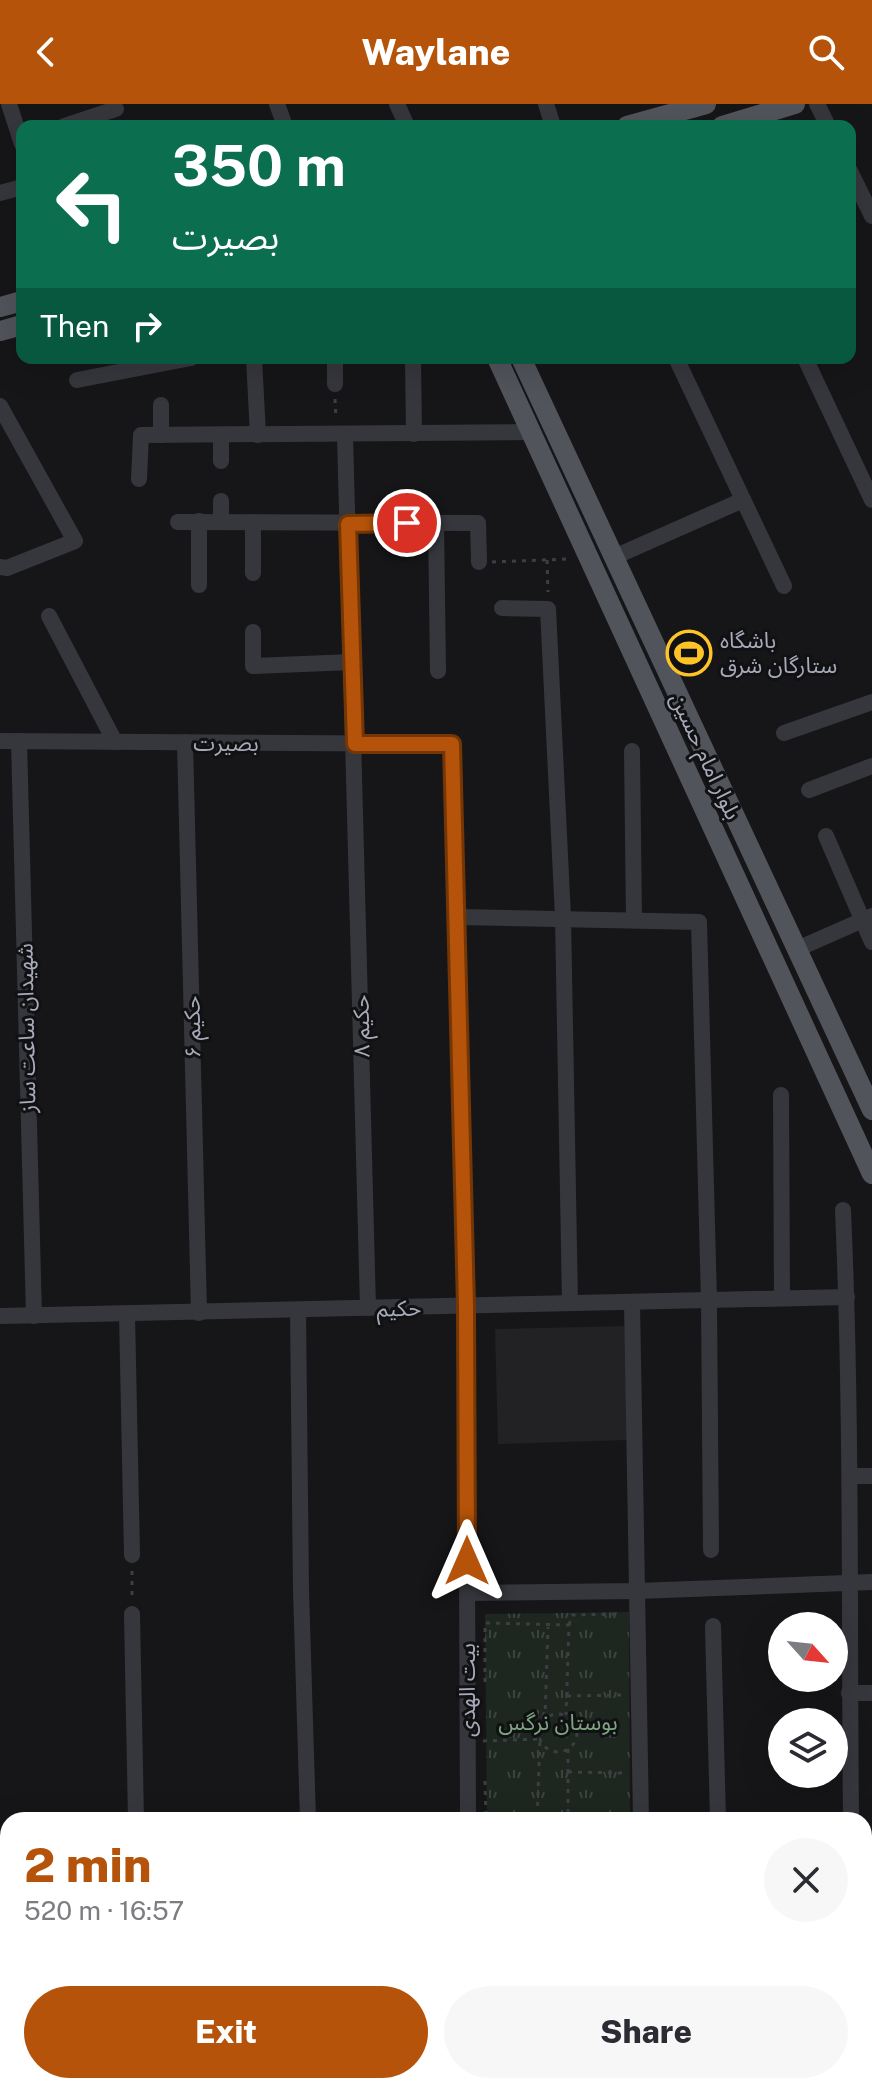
<!DOCTYPE html>
<meta charset="utf-8">
<style>
:root{--surface:#fff;--page:#f7f7f7;--text:#2b2b33;--muted:#7c7c81;--accent:#b45309}
body{margin:0;font-family:"Public Sans","Noto Sans Arabic",sans-serif;background:var(--page);color:var(--text);height:100vh;display:flex;flex-direction:column;font-size:30px;white-space:nowrap}
*{box-sizing:border-box;margin:0}
p{font-size:26px;color:var(--muted)}
.icon{flex:none;width:44px;height:44px;fill:none;stroke:currentColor;stroke-width:2;stroke-linecap:round;stroke-linejoin:round}
.map{position:relative;flex:1;overflow:hidden}
.side{position:absolute;left:0px;top:1708px;width:872px;height:282px;display:flex;flex-direction:column;background:var(--surface);border-radius:24px 24px 0 0;box-shadow:0 8px 32px #0002}
.side>*{flex:none}
.hud{position:absolute;left:16px;top:16px;width:840px;height:244px;border-radius:16px;box-shadow:0 8px 32px #0002;background:#0b6e4f;color:#fff;overflow:hidden}
.needle{width:52px;rotate:117deg}
.tools{position:absolute;left:768px;top:1508px;display:grid;gap:16px}
.tools a{display:grid;place-items:center;width:80px;height:80px;border-radius:50%;background:var(--surface);box-shadow:0 8px 32px #0002;font-size:40px}
.pin{position:absolute;display:grid;place-items:center;width:68px;height:68px;color:#fff;margin:-34px;border:4px solid #fff;border-radius:50%;box-shadow:0 2px 8px #0007}
.me{position:absolute;width:88px;margin:-44px;rotate:0deg;stroke-linejoin:round;filter:drop-shadow(0 0 6px #0008)}
.turn{display:flex;align-items:center;gap:28px;height:168px;padding:0 24px;font-size:36px}
.turn .icon{width:104px;height:104px;stroke-width:2.5}
.turn b{display:block;font-size:56px;line-height:68px}
.then{display:flex;align-items:center;height:76px;padding:0 24px;background:#0003;gap:16px;font-size:30px}
.round{display:grid;place-items:center;flex:none;width:84px;height:84px;border-radius:42px;background:var(--page)}
.summary{display:flex;align-items:center;justify-content:space-between;height:136px;padding:0 24px}
h1{font-size:48px;font-weight:800;line-height:60px;color:var(--accent)}
.button{display:flex;gap:16px;margin-top:auto;padding:16px 24px}
.button a{flex:1;height:92px;border-radius:48px;background:var(--accent);color:#fff;font-size:32px;font-weight:800;line-height:92px;text-align:center}
.button a+a{background:var(--page);color:var(--text)}
header{display:flex;justify-content:space-between;align-items:center;height:104px;padding:0 24px;background:var(--accent);color:#fff;font-size:36px;font-weight:800}
.map>svg:first-child{display:block}
.built{fill:#222225}
.grass{fill:url(#grass-tufts)}
.lines{fill:none;stroke-linecap:round;stroke-linejoin:round}
.path{stroke:#3c3e44;stroke-width:3;stroke-dasharray:4 6;stroke-linecap:butt}
.minor{stroke:#36373d;stroke-width:16}
.major{stroke:#52545c;stroke-width:20}
.route-casing{stroke:#753606;stroke-width:20}
.route{stroke:#b45309;stroke-width:14}
.labels{text-anchor:middle;stroke-width:6;stroke-linejoin:round;paint-order:stroke}
.poi-label{font-size:22px;fill:#a7abb9;stroke:#111113;text-anchor:start}
.street-label{font-size:22px;fill:#a7abb9;stroke:#111113}
.park-label{font-size:22px;fill:#7da582;stroke:#111113}
</style>
<header><svg class="icon" aria-label="back" viewBox="0 0 24 24"><path d="M15 5l-7 7 7 7"/></svg>Waylane<svg class="icon" aria-label="search" viewBox="0 0 24 24"><circle cx="10" cy="10" r="6"/><path d="M15 15l6 6"/></svg></header>
<div class="map">
<svg width="872" height="1989" viewBox="0 0 872 1989">
<defs>
<pattern id="grass-tufts" width="24" height="20" patternUnits="userSpaceOnUse" patternTransform="scale(2)"><rect width="24" height="20" fill="#1d261f"/><path d="M3 7l-1-3M5 7V3M7 7l1-3M15 17l-1-3M17 17v-4M19 17l1-3" fill="none" stroke="#3b433d"/></pattern>
</defs>
<rect width="100%" height="100%" fill="#161618"/>
<polygon class="built" points="626,1222 628,1336 498,1340 495,1225"/>
<polygon class="grass" points="629,1508 630,1716 487,1716 485,1510"/>
<g class="lines">
<g class="path">
<polyline points="335,295 336,315"/>
<polyline points="547,456 548,488"/>
<polyline points="492,458 568,455"/>
<polyline points="132,1467 132,1495"/>
<polyline points="569,1521 572,1511 621,1510"/>
<polyline points="485,1578 485,1519 569,1521 566,1611"/>
<polyline points="567,1592 623,1591"/>
<circle cx="558" cy="1629" r="19"/>
<polyline points="545,1615 548,1523"/>
<polyline points="483,1637 540,1635 537,1716"/>
<polyline points="568,1645 568,1716"/>
<polyline points="568,1668 624,1669"/>
<polyline points="485,1677 486,1716"/>
</g>
<g class="minor">
<polyline points="9,0 22,40"/>
<polyline points="277,0 285,22"/>
<polyline points="397,0 407,22"/>
<polyline points="546,0 553,22"/>
<polyline points="817,0 828,22"/>
<polyline points="64,22 116,5"/>
<polyline points="850,67 872,112"/>
<polyline points="0,89 22,83"/>
<polyline points="254,254 258,331"/>
<polyline points="413,254 414,330"/>
<polyline points="676,254 784,482"/>
<polyline points="805,254 872,396"/>
<polyline points="77,276 191,254"/>
<polyline points="335,280 335,254"/>
<polyline points="0,302 75,437 7,464 0,463"/>
<polyline points="161,331 161,301"/>
<polyline points="345,331 368,1204"/>
<polyline points="221,357 221,331"/>
<polyline points="139,375 141,331 531,328"/>
<polyline points="221,397 221,417"/>
<polyline points="199,417 199,481"/>
<polyline points="178,418 478,419 479,458"/>
<polyline points="253,418 253,469"/>
<polyline points="436,418 438,567"/>
<polyline points="614,453 743,396"/>
<polyline points="502,504 548,505 563,813 570,1199"/>
<polyline points="49,512 115,638"/>
<polyline points="253,528 253,562 352,558"/>
<polyline points="784,629 872,598"/>
<polyline points="0,637 452,640 466,1202 468,1716"/>
<polyline points="19,637 34,1212"/>
<polyline points="185,638 199,1209"/>
<polyline points="632,647 634,816"/>
<polyline points="809,686 872,662"/>
<polyline points="826,732 872,838"/>
<polyline points="457,813 699,818 709,1196 711,1446"/>
<polyline points="797,845 872,812"/>
<polyline points="781,991 782,1194"/>
<path d="M 843,1106 C 852,1310 849,1513 851,1716"/>
<polyline points="632,1198 641,1716"/>
<polyline points="298,1207 301,1486 308,1716"/>
<polyline points="127,1210 132,1451"/>
<polyline points="0,1212 847,1193"/>
<polyline points="850,1372 872,1372"/>
<polyline points="467,1489 637,1487 872,1478"/>
<polyline points="132,1510 136,1716"/>
<polyline points="713,1522 718,1716"/>
<polyline points="849,1589 872,1589"/>
<polyline points="864,1763 872,1763"/>
<polyline points="0,1783 8,1782"/>
<polyline points="43,1982 43,1989"/>
<polyline points="217,1982 217,1989"/>
<polyline points="377,1982 377,1989"/>
<polyline points="477,1982 477,1989"/>
<polyline points="557,1982 558,1989"/>
<polyline points="688,1982 689,1989"/>
<polyline points="825,1982 825,1989"/>
</g>
<g class="major">
<polyline points="627,22 706,0"/>
<polyline points="722,22 795,0"/>
<polyline points="0,203 22,197"/>
<polyline points="0,227 22,221"/>
<polyline points="497,254 872,1070"/>
<polyline points="521,254 872,1006"/>
</g>
</g>
<g class="lines">
<g class="route-casing">
<polyline id="route" points="407,419 348,420 355,640 452,640 466,1202 467,1457"/>
</g>
<use href="#route" class="route"/>
</g>
<defs>
<g id="stadium-ring" transform="scale(2.3)"><circle r="9.5" fill="#111113" stroke="#fec427" stroke-width="1.5"/><path d="M0-5a6.5 5 0 1 0 0 10a6.5 5 0 1 0 0-10ZM-3.5-1.8h7v3.6h-7Z" fill="#fec427"/></g>
</defs>
<g fill-rule="evenodd">
<use href="#stadium-ring" x="689" y="549"/>
</g>
<g class="labels">
<g class="poi-label">
<text x="720" y="544">باشگاه<tspan x="720" dy="25">ستارگان شرق</tspan></text>
</g>
<g class="street-label">
<text x="226" y="647">بصیرت</text>
<text transform="translate(706 652) rotate(65)" y="8">بلوار امام حسین</text>
<text transform="translate(361 922) rotate(-91)" y="8">حکیم ۸</text>
<text transform="translate(192 923) rotate(-91)" y="8">حکیم ۶</text>
<text transform="translate(26 924) rotate(-91)" y="8">شهیدان ساعت ساز</text>
<text transform="translate(399 1204) rotate(-1)" y="8">حکیم</text>
<text transform="translate(467 1586) rotate(-90)" y="8">بیت الهدی</text>
</g>
<g class="park-label">
<text x="558" y="1626">بوستان نرگس</text>
</g>
</g>
</svg>
<div class="tools">
<a><svg class="needle" viewBox="-14 -14 28 28"><path d="M0-13l5 13h-10z" fill="#e53935"/><path d="M0 13l5-13h-10z" fill="#7c7c81"/></svg></a>
<a><svg class="icon" aria-label="layers" viewBox="0 0 24 24"><path d="M12 4l9 5-9 5-9-5zM3 14l9 5 9-5"/></svg></a>
</div>
<div class="pin" style="left:407px;top:419px;background:#d93025"><svg class="icon" aria-label="arrive" viewBox="0 0 24 24"><path d="M6 21V4h12l-3 4 3 4H6"/></svg></div>
<svg class="me" style="left:467px;top:1457px" viewBox="-20 -20 40 40"><path d="M0-17L14 15 0 8-14 15z" fill="#b45309" stroke="#fff" stroke-width="4"/></svg>
<div class="hud">
<div class="turn"><svg class="icon" aria-label="left" viewBox="0 0 24 24"><path d="M17 20v-9H6M10 6l-5 5 5 5"/></svg><div><b>350 m</b>بصیرت</div></div>
<div class="then">Then<svg class="icon" aria-label="right" viewBox="0 0 24 24"><path d="M7 20v-9h11M14 6l5 5-5 5"/></svg></div>
</div>
<section class="side">
<div class="summary"><div><h1>2 min</h1><p>520 m · 16:57</p></div><a class="round"><svg class="icon" aria-label="close" viewBox="0 0 24 24"><path d="M6 6l12 12M18 6L6 18"/></svg></a></div>
<div class="button"><a>Exit</a><a>Share</a></div>
</section>
</div>
